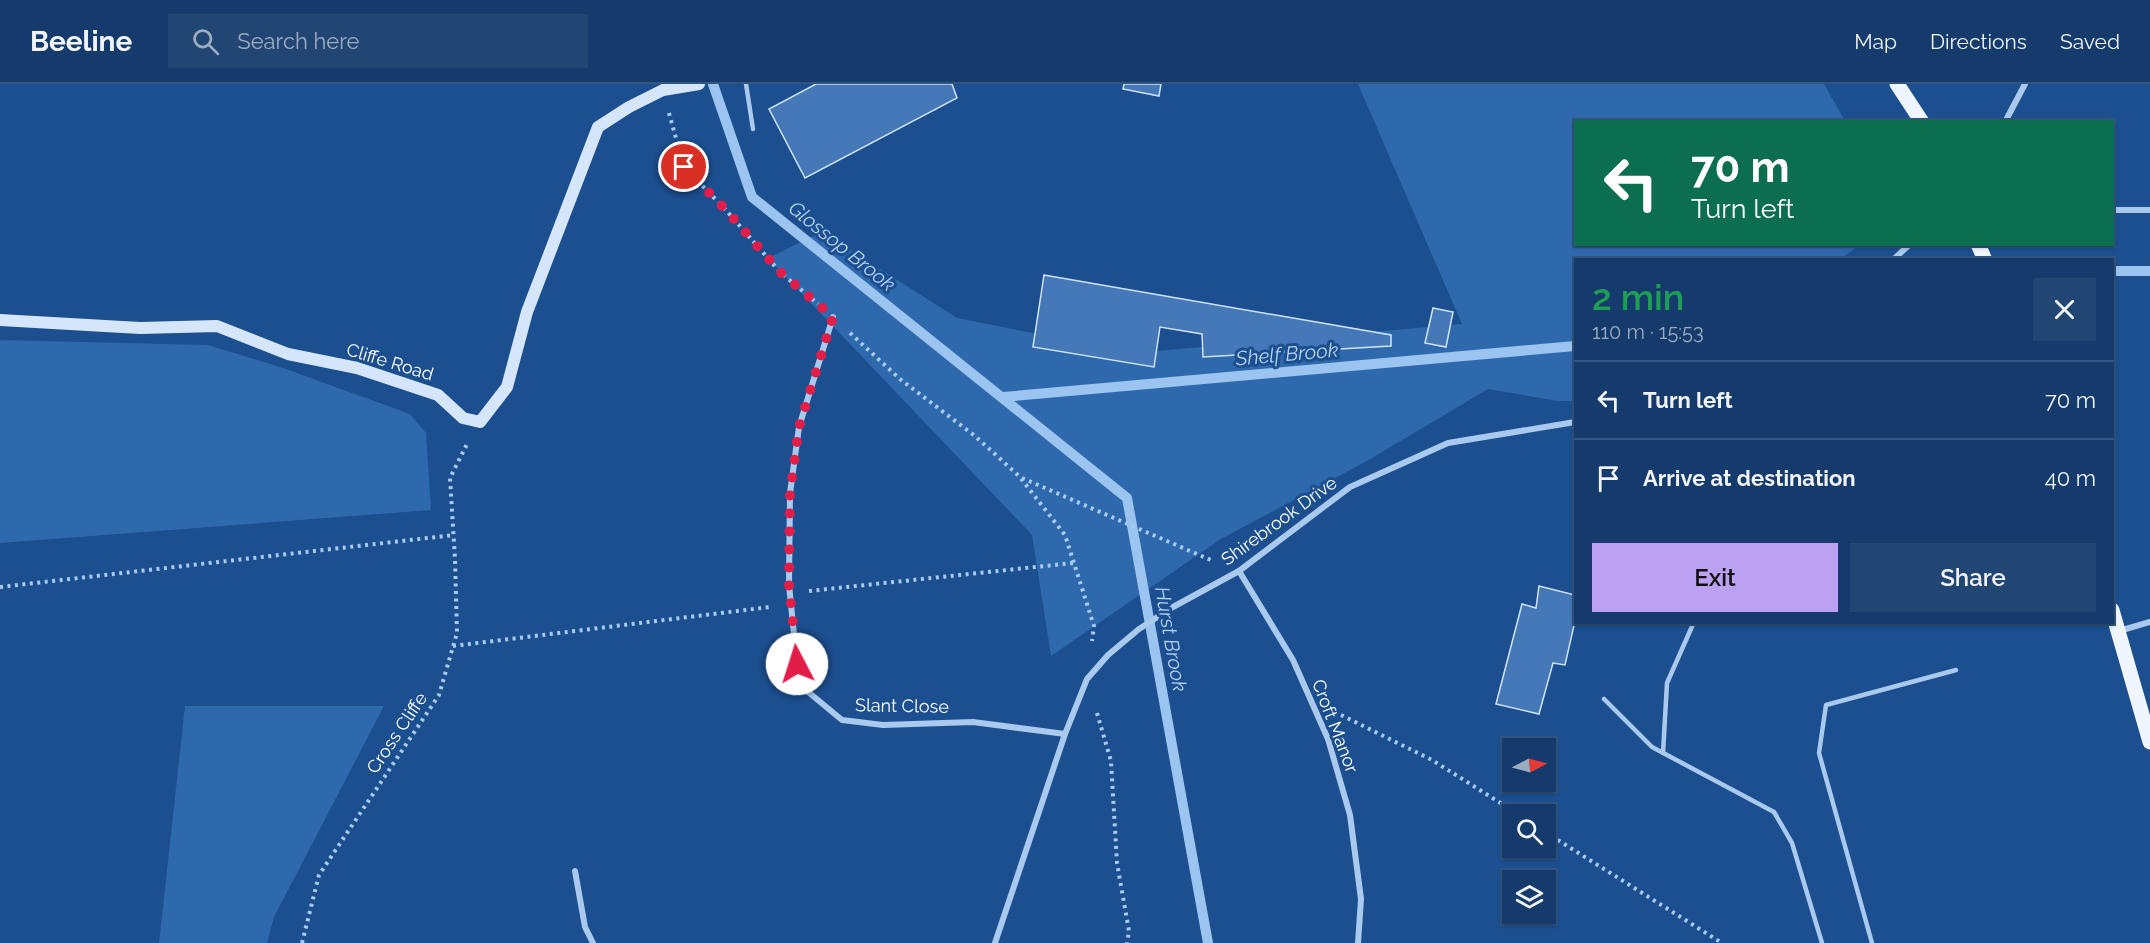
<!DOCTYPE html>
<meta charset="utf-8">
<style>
:root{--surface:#143b6b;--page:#214673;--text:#f1f3f6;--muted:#9dadc1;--line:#33557e;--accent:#bca0f2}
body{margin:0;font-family:Raleway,sans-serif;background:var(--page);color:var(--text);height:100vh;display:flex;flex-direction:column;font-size:22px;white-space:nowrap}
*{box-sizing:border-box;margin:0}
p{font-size:20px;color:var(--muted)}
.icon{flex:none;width:33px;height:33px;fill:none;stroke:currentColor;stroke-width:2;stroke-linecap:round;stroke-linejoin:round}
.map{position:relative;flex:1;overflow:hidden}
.sheet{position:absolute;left:1574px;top:174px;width:540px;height:366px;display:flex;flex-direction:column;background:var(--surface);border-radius:0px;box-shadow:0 2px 4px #0004,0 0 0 2px var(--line)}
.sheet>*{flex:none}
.hud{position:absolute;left:1574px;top:36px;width:540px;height:126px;border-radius:0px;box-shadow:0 2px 4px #0004,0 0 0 2px var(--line);background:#0b6e4f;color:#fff;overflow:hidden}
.needle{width:39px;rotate:84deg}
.controls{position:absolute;left:1502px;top:654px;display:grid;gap:12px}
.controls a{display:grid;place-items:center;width:54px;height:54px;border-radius:0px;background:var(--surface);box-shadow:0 2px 4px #0004,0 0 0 2px var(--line);font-size:30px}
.pin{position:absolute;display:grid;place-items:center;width:51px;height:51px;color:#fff;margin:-26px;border:3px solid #fff;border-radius:50%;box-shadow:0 2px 6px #0007}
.me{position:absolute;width:66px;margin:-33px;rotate:355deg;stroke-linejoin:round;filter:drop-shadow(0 0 4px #0008)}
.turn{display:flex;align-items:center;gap:21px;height:126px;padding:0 18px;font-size:27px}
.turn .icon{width:78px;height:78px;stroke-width:2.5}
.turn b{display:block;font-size:42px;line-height:51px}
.round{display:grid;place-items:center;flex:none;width:63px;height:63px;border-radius:0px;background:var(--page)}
.overview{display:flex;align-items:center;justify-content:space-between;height:102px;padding:0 18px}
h1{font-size:36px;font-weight:600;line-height:45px;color:#1e9e55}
.primary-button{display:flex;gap:12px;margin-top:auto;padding:12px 18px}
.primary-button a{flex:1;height:69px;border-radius:0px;background:var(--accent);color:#111;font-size:24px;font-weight:600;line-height:69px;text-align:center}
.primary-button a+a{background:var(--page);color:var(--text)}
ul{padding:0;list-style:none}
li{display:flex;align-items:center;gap:18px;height:78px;padding:0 18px;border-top:2px solid var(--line)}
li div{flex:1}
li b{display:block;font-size:22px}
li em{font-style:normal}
header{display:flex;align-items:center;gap:36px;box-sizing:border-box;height:84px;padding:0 30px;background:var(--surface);border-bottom:2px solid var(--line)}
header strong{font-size:28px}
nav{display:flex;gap:33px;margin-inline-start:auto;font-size:21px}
.search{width:420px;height:54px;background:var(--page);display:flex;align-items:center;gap:15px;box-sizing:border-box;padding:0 21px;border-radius:0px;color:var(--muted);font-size:22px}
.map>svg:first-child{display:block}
.green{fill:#2e69ad}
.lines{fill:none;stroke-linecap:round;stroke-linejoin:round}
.stream{stroke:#9cc4f0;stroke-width:10}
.building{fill:#4478b7;stroke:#cfe3fa;stroke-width:1.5}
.path{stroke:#a9c9ee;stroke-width:4;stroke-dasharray:3 4.5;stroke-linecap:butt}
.lane{stroke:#a9c9ee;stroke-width:4.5}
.street{stroke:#a9c9ee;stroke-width:6}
.secondary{stroke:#d6e6fa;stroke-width:12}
.primary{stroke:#f0f6ff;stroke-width:15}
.route{stroke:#e11d48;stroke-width:10;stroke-dasharray:0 18}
.labels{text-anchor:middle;stroke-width:6;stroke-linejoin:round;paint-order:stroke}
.street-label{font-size:18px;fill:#fff;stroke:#1b4f8f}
.water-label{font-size:20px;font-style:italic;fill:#b5d3f5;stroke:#1b4f8f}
</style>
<header>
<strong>Beeline</strong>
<div class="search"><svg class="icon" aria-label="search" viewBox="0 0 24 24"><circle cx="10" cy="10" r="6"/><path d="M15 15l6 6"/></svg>Search here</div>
<nav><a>Map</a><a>Directions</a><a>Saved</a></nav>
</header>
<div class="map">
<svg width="2150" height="859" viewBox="0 0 2150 859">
<rect width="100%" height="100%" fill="#1b4f8f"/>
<g class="green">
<polygon points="1358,0 1824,0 1845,37 1575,38 1575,160 1858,162 1839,176 1575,176 1575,317 1558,317 1488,305 1367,377 1221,455 1051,572 1032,451 768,174 822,148 957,234 1134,269 1462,240"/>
<polygon points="0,256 208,261 283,284 410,330 426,349 431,426 0,459"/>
<polygon points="185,622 384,622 274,833 267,859 159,859"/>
</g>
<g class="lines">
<g class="stream">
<polyline points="713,0 752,113 1127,414 1208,859"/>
<polyline points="2112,187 2150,187"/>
<polyline points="1003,313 1575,262"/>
</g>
</g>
<g class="building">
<polygon points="816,0 952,0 957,14 805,94 769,25"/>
<polygon points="1124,0 1161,0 1159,12 1123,5"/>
<polygon points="1044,191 1391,251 1391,262 1203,273 1202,250 1160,243 1154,283 1033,263"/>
<polygon points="1433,224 1453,228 1446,263 1425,259"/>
<polygon points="1539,502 1575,511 1575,537 1565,581 1553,579 1539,630 1496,620 1522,520 1536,524"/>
</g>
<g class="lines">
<g class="path">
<polyline points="669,29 684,83 725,125 780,188 818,220"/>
<polyline points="850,249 900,295 975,352 1019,392 1065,451 1094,542 1092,557"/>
<polyline points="1022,394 1213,477"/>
<polyline points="0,503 454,451"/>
<polyline points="809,507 1073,479"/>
<polyline points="453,562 770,523"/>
<polyline points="1097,629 1111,677 1117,779 1129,847 1127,859"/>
<polyline points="1341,631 1432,676 1518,730"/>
<polyline points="1545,748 1722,859"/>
<polyline points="302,859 319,791 439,611 457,549 455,475 450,394 467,360"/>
</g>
<g class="lane">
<polyline points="746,0 753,45"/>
<polyline points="1740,538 1741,538"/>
<polyline points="1604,615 1652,663 1774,728 1792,759 1822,859"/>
<polyline points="1663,669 1667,599 1694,538"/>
<polyline points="1872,859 1819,669 1826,621 1956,586"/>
</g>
<g class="street">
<polyline points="2005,38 2025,0"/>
<polyline points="2112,126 2150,126"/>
<polyline points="1893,176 1910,160"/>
<polyline points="833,233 799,343 790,409 789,501 797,580 807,607 842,636 883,641 973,638 1065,650"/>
<polyline points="1239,487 1293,576 1328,655 1350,731 1361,815 1358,859"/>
<polyline points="2119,547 2150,538"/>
<polyline points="575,787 585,843 593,859"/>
<polyline points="995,859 1065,650 1087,595 1108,571 1139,545 1173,523 1239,487 1350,403 1448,359 1575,338"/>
</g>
<polyline class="secondary" points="0,236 140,244 217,242 288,270 357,284 438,311 463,334 480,338 507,303 527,228 598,43 629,23 663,6 699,0"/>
<g class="primary">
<polyline points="1897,0 1922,38"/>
<polyline points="1978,160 1985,176"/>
<polyline points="2112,526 2150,658"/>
</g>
</g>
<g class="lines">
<polyline class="route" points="684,83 725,125 780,188 833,233 799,343 790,409 789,501 797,580"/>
</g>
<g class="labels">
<g class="street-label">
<text transform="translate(390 278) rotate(17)" y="6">Cliffe Road</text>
<text transform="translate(1279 437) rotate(-36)" y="6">Shirebrook Drive</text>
<text transform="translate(902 622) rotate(1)" y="6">Slant Close</text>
<text transform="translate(1335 642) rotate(69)" y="6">Croft Manor</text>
<text transform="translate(397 649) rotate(-56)" y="6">Cross Cliffe</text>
</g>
<g class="water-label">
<text transform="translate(842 162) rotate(39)" y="7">Glossop Brook</text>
<text transform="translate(1287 270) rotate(-5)" y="7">Shelf Brook</text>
<text transform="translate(1171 555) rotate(80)" y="7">Hurst Brook</text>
</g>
</g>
</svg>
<div class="controls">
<a><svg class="needle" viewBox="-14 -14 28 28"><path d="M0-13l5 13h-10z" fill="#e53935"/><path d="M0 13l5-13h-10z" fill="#9dadc1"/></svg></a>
<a><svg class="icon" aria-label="search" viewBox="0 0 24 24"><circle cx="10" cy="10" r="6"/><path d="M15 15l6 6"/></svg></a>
<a><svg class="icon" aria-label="layers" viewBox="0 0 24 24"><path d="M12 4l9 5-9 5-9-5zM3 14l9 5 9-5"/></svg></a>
</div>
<div class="pin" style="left:684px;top:83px;background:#d93025"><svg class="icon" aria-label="arrive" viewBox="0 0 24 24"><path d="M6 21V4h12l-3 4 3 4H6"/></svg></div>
<svg class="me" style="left:797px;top:580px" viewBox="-20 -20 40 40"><circle r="19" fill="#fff"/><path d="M0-13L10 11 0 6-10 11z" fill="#e11d48"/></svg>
<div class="hud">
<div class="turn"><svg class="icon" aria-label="left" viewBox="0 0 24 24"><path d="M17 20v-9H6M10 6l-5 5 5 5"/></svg><div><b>70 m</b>Turn left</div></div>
</div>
<section class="sheet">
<div class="overview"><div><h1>2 min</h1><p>110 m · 15:53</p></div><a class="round"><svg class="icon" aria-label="close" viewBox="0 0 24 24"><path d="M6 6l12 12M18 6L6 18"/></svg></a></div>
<ul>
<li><svg class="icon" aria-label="left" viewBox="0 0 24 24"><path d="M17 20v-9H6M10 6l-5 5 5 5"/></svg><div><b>Turn left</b></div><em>70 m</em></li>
<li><svg class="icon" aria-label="arrive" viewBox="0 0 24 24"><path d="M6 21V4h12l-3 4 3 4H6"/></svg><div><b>Arrive at destination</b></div><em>40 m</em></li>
</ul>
<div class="primary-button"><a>Exit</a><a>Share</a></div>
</section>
</div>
